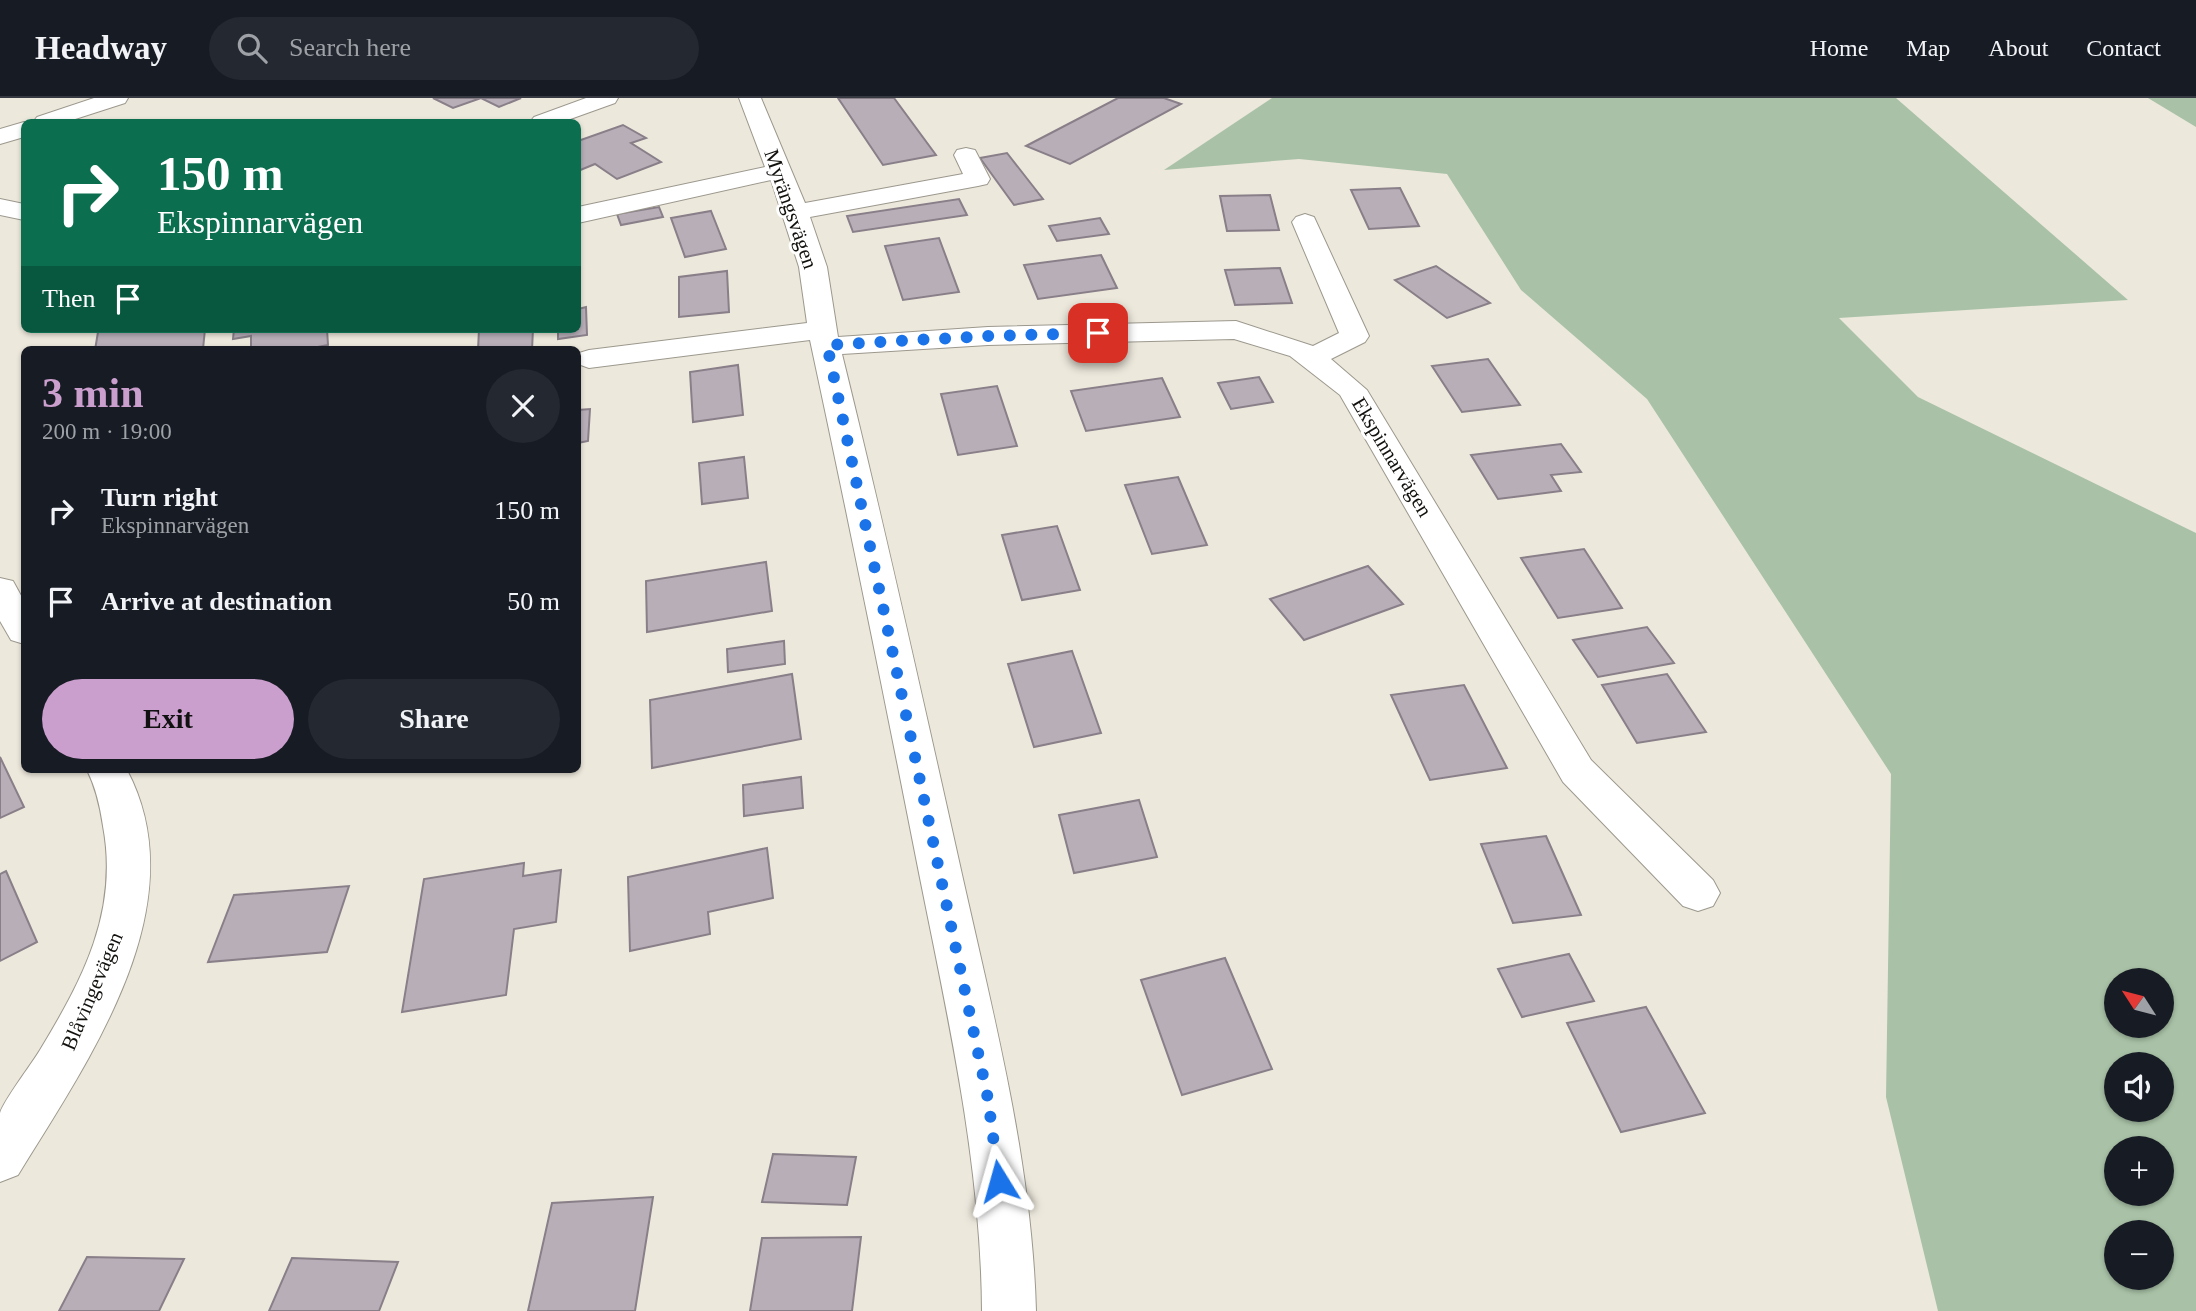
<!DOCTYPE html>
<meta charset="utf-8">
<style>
:root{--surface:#171b24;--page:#242831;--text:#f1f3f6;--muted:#9ea1a6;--line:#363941;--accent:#ca9ecd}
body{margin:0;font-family:Georgia,serif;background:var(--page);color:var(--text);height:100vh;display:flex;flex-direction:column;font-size:26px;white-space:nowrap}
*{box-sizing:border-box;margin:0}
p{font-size:23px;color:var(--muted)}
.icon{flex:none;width:38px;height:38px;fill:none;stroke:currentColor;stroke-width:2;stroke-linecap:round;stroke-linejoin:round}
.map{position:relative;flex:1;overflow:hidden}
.sheet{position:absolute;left:21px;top:248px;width:560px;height:427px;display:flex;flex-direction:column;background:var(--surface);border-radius:10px;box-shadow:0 2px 5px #0004}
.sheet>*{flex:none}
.hud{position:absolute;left:21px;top:21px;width:560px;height:214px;border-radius:10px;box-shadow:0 2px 5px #0004;background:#0b6e4f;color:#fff;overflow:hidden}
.needle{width:46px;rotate:306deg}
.fabs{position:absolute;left:2104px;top:870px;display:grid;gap:14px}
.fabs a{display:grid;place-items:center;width:70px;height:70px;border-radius:50%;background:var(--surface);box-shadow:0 2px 5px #0004;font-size:35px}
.pin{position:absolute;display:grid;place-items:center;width:60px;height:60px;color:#fff;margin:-30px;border-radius:14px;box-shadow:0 4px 10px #0006}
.me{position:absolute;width:77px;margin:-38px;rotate:352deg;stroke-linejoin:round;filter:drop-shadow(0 0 5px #0008)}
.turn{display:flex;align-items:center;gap:24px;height:147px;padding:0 21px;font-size:32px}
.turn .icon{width:91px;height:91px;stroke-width:2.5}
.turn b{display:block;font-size:49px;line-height:60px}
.then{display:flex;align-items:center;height:66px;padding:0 21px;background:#0003;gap:14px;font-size:26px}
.round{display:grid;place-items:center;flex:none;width:74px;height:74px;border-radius:37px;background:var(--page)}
.summary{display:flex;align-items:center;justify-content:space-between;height:119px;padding:0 21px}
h1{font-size:42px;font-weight:600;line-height:52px;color:var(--accent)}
.action{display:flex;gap:14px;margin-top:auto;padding:14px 21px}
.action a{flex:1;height:80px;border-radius:42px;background:var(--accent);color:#111;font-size:28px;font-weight:600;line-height:80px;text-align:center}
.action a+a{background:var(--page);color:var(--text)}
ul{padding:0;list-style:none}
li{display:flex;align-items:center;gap:21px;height:91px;padding:0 21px}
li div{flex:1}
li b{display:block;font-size:26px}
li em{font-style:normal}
header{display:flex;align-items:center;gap:42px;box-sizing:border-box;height:98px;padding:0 35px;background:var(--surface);border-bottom:2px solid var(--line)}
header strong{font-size:33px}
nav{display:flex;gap:38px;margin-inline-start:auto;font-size:24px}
.search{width:490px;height:63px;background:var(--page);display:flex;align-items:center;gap:18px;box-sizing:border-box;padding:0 24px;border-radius:38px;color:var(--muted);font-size:26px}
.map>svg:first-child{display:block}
.green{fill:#a9c2a7;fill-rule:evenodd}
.building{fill:#b7aeb8;stroke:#887f89;stroke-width:2}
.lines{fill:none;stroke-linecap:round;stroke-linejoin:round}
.minor-casing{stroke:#9c988d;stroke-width:2}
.minor{fill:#fff;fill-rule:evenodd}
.route{stroke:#1a73e8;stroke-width:12;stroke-dasharray:0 21.6}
.labels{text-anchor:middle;stroke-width:6;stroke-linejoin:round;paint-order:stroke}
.street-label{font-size:21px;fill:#12110d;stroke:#fff}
</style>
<header>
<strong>Headway</strong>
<div class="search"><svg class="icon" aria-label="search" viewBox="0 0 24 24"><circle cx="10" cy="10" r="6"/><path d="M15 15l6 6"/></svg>Search here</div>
<nav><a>Home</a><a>Map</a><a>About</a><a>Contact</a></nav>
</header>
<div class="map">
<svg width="2196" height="1213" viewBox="0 0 2196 1213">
<rect width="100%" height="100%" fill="#ede8dc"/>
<g class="green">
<path d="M 1272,0 L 1896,0 L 2128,202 L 1839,220 L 1918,299 L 2196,435 L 2196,1213 L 1938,1213 L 1886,999 L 1891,676 L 1647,301 L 1521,192 L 1447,76 L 1299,61 L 1164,72 ZM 2116,882 L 2161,882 L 2161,928 L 2116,928 ZM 2116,966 L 2161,966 L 2161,1012 L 2116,1012 ZM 2116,1050 L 2161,1050 L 2161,1096 L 2116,1096 ZM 2116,1134 L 2161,1134 L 2161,1180 L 2116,1180 Z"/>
<polygon points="2148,0 2196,0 2196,29"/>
</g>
<g class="building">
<polygon points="433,0 521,0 499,9 481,0 453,10"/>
<polygon points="838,0 894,0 936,57 883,67"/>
<polygon points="1118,0 1164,0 1181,6 1070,66 1026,48"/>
<polygon points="623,27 646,40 631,45 661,64 617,81 595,66 578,73 578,43"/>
<polygon points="1007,55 1043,101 1014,107 980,60"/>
<polygon points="1400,90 1419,128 1369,131 1351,92"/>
<polygon points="1270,97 1279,132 1227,133 1220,98"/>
<polygon points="959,101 967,117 853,134 847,118"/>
<polygon points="659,109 663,119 621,127 617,116"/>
<polygon points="711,113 726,151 685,159 671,120"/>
<polygon points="1100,120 1109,136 1057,143 1049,128"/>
<polygon points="939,140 959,194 903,202 885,148"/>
<polygon points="1101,157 1117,190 1038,201 1024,167"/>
<polygon points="1436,168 1490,205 1447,220 1395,182"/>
<polygon points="1280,170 1292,205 1235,207 1225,172"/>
<polygon points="727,173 729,214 679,219 679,179"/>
<polygon points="586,209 587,237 558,241 558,231 578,231 578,211"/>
<polygon points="117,231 205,231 203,251 95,252 98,234"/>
<polygon points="234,231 327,231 328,247 302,252 251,252 251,238 233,241"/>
<polygon points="479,231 533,231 532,252 478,252"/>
<polygon points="1488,261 1520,307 1462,314 1432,268"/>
<polygon points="738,267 743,317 693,324 690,274"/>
<polygon points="1259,279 1273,304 1231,311 1218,285"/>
<polygon points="1162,280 1180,319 1086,333 1071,293"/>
<polygon points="997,288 1017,348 958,357 941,296"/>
<polygon points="590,311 588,343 578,345 578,312"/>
<polygon points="1561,346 1581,374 1551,377 1561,393 1498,401 1471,357"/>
<polygon points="744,359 748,400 702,406 699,365"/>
<polygon points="1178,379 1207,447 1152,456 1125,387"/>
<polygon points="1057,428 1080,492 1022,502 1002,437"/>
<polygon points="1584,451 1622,510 1558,520 1521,460"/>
<polygon points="766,464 772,513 647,534 646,483"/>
<polygon points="1368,468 1403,506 1304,542 1270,501"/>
<polygon points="1647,529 1674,565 1598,579 1573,542"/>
<polygon points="784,543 785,566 728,574 727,551"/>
<polygon points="1072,553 1101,635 1034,649 1008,566"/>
<polygon points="792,576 801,641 652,670 650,602"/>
<polygon points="1667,576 1706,634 1637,645 1602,587"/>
<polygon points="1464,587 1507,670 1430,682 1391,597"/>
<polygon points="0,659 24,709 0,720"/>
<polygon points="801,679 803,710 744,718 743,687"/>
<polygon points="1139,702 1157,759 1074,775 1059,717"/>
<polygon points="1546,738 1581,817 1513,825 1481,746"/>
<polygon points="767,750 773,800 708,814 710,836 630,853 628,779"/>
<polygon points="524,765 523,778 561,772 556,824 514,831 506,897 402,914 424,781"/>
<polygon points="6,773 37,844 0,863 0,776"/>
<polygon points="349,788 327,854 208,864 234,797"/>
<polygon points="1569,856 1594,903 1522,919 1498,871"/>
<polygon points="1225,860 1272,971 1182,997 1141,882"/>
<polygon points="1646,909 1705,1015 1621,1034 1567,925"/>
<polygon points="773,1056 856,1059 847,1107 762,1104"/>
<polygon points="653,1099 635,1213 528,1213 552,1105"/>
<polygon points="861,1139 852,1213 750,1213 762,1140"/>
<polygon points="87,1159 184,1161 159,1213 59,1213"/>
<polygon points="292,1160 398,1164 379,1213 269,1213"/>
</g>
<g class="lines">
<g class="minor-casing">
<g id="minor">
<polygon points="94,0 128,0 125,5 66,24 33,24 37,19"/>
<polygon points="586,0 618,0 615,5 562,24 530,24 534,19"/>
<path d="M 739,0 L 761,0 L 805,105 L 963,76 L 954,57 L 957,52 L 966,50 L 975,52 L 990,81 L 987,86 L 978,88 L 810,119 L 827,169 L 838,239 L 988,229 L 1236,223 L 1313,248 L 1339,235 L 1292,124 L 1296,119 L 1305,116 L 1314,119 L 1369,238 L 1365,244 L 1331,261 L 1367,292 L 1591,662 L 1713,782 L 1720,795 L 1713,808 L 1698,813 L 1683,808 L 1563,684 L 1340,297 L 1290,258 L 1234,241 L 988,247 L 842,256 C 885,430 924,606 963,781 C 995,924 1032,1066 1036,1213 L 982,1213 C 981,1065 948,920 919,775 C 884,597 848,419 810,242 L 589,270 L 578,266 L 579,255 L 589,252 L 807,225 L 799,169 L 771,82 L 578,125 L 578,109 L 765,69 Z"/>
<polygon points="24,24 26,24 24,39 0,46 0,31"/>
<polygon points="0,101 24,106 24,122 0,117"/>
<polygon points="0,480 13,483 24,503 24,546 11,542 0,523"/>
<path d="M 87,672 L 127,672 C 199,808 87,964 18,1077 L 0,1084 C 0,1068 0,1029 0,1015 C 4,1002 31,967 40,952 C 83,881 119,813 103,728 C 100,708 96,690 87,672 Z"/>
</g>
</g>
<use href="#minor" class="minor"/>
</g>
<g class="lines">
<polyline class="route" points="999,1083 988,1001 827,247 988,238 1098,235"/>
</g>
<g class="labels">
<g class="street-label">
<text transform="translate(791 111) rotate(71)" y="7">Myrängsvägen</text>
<text transform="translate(1392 359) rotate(59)" y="7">Ekspinnarvägen</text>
<text transform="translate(92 893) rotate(-67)" y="7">Blåvingevägen</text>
</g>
</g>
</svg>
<div class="fabs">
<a><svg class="needle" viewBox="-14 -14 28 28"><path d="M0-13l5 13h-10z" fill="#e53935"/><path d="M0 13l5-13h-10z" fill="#9ea1a6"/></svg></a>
<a><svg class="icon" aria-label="sound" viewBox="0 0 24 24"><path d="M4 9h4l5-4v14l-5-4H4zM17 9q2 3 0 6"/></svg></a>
<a>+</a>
<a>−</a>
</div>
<div class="pin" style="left:1098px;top:235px;background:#d93025"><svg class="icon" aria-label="arrive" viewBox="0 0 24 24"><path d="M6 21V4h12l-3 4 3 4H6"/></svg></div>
<svg class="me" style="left:999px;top:1083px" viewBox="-20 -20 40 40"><path d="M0-17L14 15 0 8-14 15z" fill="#1a73e8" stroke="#fff" stroke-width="4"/></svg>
<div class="hud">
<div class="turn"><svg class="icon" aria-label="right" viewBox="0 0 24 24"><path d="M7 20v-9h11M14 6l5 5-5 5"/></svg><div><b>150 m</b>Ekspinnarvägen</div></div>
<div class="then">Then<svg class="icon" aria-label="arrive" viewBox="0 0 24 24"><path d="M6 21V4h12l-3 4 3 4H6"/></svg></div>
</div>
<section class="sheet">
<div class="summary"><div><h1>3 min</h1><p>200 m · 19:00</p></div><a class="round"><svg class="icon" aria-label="close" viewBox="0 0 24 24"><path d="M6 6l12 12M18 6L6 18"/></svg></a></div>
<ul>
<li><svg class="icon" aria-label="right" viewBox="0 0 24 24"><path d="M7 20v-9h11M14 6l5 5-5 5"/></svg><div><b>Turn right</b><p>Ekspinnarvägen</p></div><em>150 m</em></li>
<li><svg class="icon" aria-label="arrive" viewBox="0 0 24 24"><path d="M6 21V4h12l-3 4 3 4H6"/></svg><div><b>Arrive at destination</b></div><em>50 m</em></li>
</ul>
<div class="action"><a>Exit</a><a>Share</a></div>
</section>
</div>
